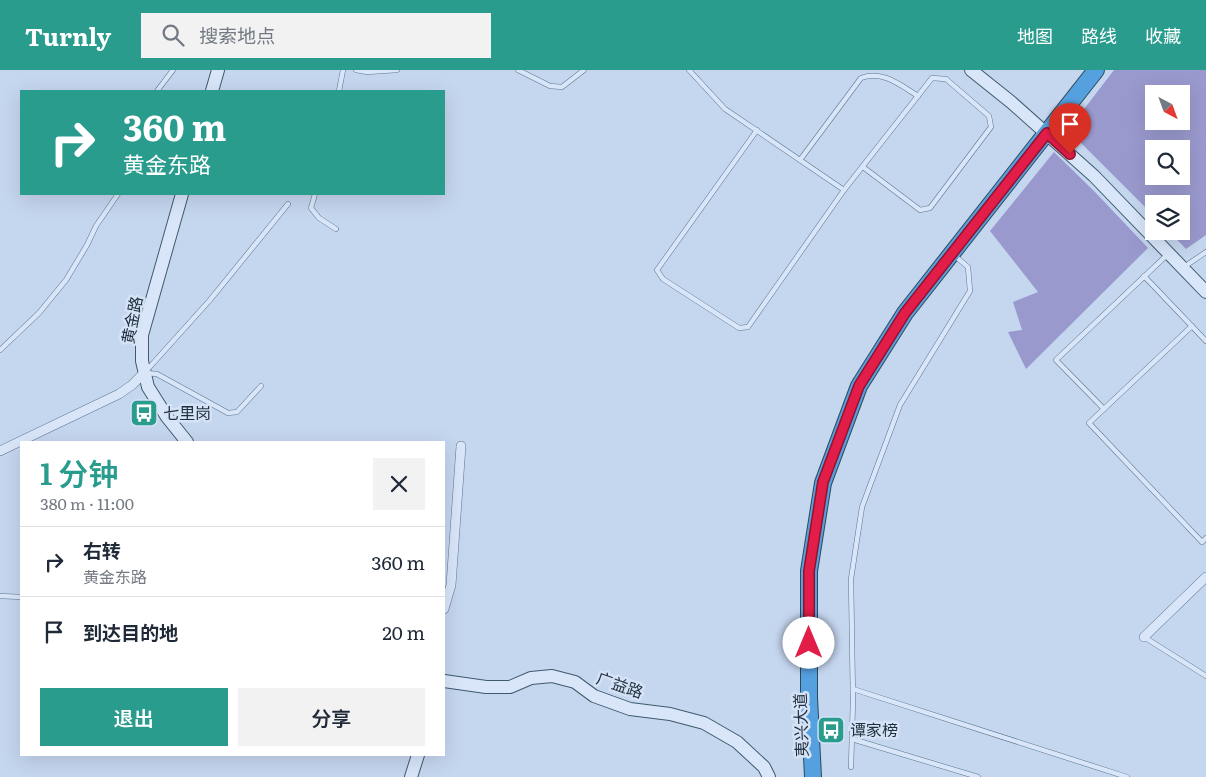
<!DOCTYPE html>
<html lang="zh">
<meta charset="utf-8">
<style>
:root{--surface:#fff;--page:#f2f2f3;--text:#1f2937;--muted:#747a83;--line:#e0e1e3;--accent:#299c8e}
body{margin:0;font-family:Literata,"Noto Sans SC",serif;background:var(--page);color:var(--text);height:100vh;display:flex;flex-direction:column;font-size:19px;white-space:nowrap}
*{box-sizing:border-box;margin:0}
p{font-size:16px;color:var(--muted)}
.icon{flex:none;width:28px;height:28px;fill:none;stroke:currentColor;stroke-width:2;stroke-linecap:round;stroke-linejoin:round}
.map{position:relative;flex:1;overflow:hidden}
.drawer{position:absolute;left:20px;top:371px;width:425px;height:315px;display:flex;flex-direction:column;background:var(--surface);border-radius:0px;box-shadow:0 5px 20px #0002}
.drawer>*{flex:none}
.banner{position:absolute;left:20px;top:20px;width:425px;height:105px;border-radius:0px;box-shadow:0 5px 20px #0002;background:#299c8e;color:#fff;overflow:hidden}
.needle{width:32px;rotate:139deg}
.fabs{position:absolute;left:1145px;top:15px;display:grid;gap:10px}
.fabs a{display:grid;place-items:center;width:45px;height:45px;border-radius:0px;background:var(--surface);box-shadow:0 5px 20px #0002;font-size:25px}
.pin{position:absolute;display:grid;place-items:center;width:42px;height:42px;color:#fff;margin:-51px -21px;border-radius:50% 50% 50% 0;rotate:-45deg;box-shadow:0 0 5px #0007}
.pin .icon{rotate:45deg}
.me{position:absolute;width:55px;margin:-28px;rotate:0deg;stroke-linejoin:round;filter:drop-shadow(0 0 4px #0008)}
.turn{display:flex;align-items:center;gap:18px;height:105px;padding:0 20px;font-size:22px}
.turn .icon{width:65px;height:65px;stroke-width:2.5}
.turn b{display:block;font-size:35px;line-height:42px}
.round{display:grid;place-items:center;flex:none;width:52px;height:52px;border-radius:0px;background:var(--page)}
.overview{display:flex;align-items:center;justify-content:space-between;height:85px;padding:0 20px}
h1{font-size:30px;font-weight:600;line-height:38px;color:var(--accent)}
.action{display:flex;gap:10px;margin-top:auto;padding:10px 20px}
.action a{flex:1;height:58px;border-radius:0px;background:var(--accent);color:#fff;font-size:20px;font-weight:600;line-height:58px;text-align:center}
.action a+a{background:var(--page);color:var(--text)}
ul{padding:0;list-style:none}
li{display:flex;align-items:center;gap:15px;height:70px;padding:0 20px;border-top:1px solid var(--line)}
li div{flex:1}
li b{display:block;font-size:19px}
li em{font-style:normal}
header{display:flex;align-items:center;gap:30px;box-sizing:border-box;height:70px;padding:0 25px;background:var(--accent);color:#fff}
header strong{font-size:24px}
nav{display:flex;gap:28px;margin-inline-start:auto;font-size:18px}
.search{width:350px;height:45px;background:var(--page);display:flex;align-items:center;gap:12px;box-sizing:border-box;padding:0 18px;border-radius:0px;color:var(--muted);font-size:19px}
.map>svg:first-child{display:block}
.green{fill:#9999ce;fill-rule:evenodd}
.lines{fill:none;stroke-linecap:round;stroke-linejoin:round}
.lane-casing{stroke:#5b768b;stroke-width:5.5}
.street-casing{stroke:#5b768b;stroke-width:10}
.secondary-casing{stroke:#3e5a6d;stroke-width:14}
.highway-casing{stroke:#2f4a59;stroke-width:18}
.lane{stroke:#d9e6fa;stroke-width:4.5}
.street{stroke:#d9e6fa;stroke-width:9}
.secondary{stroke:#d9e6fa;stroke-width:12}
.highway{stroke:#55a1e0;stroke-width:16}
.route-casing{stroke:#92132f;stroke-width:12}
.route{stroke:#e11d48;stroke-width:9}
.labels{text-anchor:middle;stroke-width:5;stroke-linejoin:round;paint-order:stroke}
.street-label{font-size:16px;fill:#1f303b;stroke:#d5e2f7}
.poi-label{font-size:16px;fill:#1f303b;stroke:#d5e2f7;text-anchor:start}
</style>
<header>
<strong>Turnly</strong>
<div class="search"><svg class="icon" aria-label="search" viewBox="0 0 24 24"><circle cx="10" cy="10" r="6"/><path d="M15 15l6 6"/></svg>搜索地点</div>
<nav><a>地图</a><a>路线</a><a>收藏</a></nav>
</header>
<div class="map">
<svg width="1206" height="707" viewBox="0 0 1206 707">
<rect width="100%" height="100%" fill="#c5d6ef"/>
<g class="green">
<path d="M 1114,0 L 1206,0 L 1206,165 L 1186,179 L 1169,161 L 1181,161 L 1181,134 L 1154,134 L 1154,146 L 1068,60 ZM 1154,24 L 1181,24 L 1181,51 L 1154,51 ZM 1154,79 L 1181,79 L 1181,106 L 1154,106 Z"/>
<polygon points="1054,82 1095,122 1148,178 1026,299 1008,262 1022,260 1013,232 1038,222 990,161"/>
</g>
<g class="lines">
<g class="lane-casing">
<g id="lane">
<polyline points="356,0 367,2 397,0"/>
<polyline points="518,0 550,16 562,17 584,0"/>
<polyline points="689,0 725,39 844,120"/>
<polyline points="157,21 173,0"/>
<polyline points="339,21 343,0"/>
<polyline points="757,60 657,200 663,209 739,258 748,257 844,120 932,8 946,9 989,46 991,57 930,138 920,140 863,97"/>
<path d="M 800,90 L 861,8 C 883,0 900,15 918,26"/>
<polyline points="315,124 311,138 319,148 336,159"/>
<polyline points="1184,197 1206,182"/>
<polyline points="1144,206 1206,271"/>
<polyline points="1192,256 1089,353 1202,472 1206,468"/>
<polyline points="0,280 39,243 66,210 87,175 96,156 118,124"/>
<polyline points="147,300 210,230 288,134"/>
<polyline points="146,303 157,304 228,343 237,342 261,316"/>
<polyline points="1104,339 1056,290 1168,184"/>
<polyline points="0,526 21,527"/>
<polyline points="1144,567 1206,606"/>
<polyline points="853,619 1127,707"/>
<polyline points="852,669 978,707"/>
<polyline points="851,697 853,630 851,509 862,437 900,335 970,221 968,197 955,186"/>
</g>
</g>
<g class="street-casing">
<g id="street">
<polyline points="0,381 119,324 132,315 144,303"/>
<polyline points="444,539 451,515 461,376"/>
<polyline points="1144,567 1206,507"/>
</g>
</g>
<g class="secondary-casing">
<g id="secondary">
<polyline points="971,0 1011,32 1094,106 1206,222"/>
<polyline points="212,21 218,0"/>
<polyline points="182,124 142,265 142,291 148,317 167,347 187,372"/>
<polyline points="444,611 486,617 510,617 531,608 552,606 575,612 594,626 630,639 670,644 704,653 737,672 764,697 769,707"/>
<polyline points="411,707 418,685"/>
</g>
</g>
<g class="highway-casing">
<polyline id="highway" points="813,707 809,627 809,501 823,413 859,316 905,243 1096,0"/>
</g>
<use href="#lane" class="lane"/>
<use href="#street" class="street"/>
<use href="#secondary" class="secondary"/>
<use href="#highway" class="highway"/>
</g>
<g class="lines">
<g class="route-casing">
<polyline id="route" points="809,573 809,501 823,412 859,316 905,243 1047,63 1070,84"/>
</g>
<use href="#route" class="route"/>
</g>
<defs>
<g id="bus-square" transform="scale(1.4375)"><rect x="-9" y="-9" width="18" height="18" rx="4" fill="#299c8e" stroke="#d5e2f7"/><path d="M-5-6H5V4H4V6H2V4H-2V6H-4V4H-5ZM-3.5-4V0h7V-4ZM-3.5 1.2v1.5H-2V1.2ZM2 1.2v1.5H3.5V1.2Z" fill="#fff"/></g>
</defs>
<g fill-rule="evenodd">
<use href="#bus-square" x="144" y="343"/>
<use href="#bus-square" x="831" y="660"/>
</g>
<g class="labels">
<g class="street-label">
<text transform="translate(132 250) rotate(-79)" y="6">黄金路</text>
<text transform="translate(620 615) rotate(19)" y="6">广益路</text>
<text transform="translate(801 655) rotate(-92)" y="6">夷兴大道</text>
</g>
<g class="poi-label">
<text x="163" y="349">七里岗</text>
<text x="850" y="666">谭家榜</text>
</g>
</g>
</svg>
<div class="fabs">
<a><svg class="needle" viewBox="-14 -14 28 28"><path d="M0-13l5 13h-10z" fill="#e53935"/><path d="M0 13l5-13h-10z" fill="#747a83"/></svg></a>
<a><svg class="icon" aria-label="search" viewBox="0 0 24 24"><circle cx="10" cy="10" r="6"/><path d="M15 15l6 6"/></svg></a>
<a><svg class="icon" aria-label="layers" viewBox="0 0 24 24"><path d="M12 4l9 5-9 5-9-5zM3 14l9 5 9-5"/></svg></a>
</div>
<div class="pin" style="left:1070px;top:84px;background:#d93025"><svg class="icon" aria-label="arrive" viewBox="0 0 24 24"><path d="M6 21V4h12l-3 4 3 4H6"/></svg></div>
<svg class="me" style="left:809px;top:573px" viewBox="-20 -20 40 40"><circle r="19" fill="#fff"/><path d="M0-13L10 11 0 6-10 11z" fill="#e11d48"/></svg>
<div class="banner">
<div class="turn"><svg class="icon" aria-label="right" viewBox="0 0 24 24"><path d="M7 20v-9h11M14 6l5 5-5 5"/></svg><div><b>360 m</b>黄金东路</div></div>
</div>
<section class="drawer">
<div class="overview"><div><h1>1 分钟</h1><p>380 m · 11:00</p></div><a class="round"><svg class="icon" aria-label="close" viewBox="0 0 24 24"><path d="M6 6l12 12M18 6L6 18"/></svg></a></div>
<ul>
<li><svg class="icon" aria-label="right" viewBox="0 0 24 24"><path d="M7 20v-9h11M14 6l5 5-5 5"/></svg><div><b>右转</b><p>黄金东路</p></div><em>360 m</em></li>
<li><svg class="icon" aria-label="arrive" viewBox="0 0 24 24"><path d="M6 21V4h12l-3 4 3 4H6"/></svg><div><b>到达目的地</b></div><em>20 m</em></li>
</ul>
<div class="action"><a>退出</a><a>分享</a></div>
</section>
</div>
